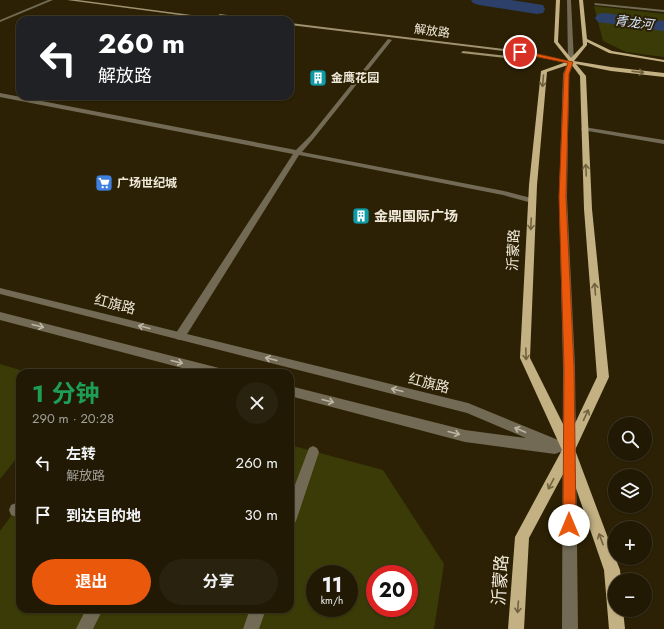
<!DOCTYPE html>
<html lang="zh">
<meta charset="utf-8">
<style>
:root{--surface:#211904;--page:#29220e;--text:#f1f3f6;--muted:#a2a09a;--line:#3e3826;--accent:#ea580c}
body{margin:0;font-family:Jost,"Noto Sans SC",sans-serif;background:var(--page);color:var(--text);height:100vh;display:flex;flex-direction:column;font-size:15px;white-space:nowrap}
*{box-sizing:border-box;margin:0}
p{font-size:13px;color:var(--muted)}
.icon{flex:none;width:22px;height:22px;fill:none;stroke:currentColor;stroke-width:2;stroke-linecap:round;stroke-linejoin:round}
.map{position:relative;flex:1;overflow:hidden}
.panel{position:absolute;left:16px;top:369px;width:278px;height:244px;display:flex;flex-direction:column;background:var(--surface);border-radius:12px;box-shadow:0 1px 3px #0004,0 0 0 1px var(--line)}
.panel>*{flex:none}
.banner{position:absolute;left:16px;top:16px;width:278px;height:84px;border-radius:12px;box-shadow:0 1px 3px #0004,0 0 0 1px var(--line);background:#202124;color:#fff;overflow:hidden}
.controls{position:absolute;left:608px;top:417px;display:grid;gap:8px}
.controls a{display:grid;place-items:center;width:44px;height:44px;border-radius:50%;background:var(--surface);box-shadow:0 1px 3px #0004,0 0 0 1px var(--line);font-size:20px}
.speed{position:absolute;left:306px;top:565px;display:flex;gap:8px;font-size:20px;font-weight:700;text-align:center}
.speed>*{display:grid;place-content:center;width:52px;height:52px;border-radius:50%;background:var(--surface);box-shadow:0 1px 3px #0004,0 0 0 1px var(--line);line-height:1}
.speed small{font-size:10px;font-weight:400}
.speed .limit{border:6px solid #d22;background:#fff;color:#111}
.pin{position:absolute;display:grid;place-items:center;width:34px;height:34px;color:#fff;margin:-17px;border:2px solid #fff;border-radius:50%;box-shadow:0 1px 4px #0007}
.me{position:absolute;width:44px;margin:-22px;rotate:0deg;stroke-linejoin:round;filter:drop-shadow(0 0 3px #0008)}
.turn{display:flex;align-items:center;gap:14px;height:84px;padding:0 16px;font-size:18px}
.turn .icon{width:52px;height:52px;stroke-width:2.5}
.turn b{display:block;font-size:28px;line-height:34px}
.round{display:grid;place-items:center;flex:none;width:42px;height:42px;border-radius:21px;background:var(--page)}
.headline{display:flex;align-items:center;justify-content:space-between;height:68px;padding:0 16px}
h1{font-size:24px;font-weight:700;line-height:30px;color:#1e9e55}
.cta{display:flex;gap:8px;margin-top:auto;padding:8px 16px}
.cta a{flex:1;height:46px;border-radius:24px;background:var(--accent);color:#fff;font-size:16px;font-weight:700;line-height:46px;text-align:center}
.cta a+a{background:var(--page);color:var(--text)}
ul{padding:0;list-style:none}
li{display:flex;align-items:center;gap:12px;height:52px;padding:0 16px}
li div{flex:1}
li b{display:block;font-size:15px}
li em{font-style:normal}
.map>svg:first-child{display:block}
.green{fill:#3a3b07;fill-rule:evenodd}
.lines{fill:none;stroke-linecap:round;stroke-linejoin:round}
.river{fill:#2c4069;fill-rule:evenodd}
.service{fill:#726a54;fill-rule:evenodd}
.pedestrian{fill:#726a54;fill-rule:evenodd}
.minor{fill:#726a54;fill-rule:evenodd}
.tertiary{fill:#726a54;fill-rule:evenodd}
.secondary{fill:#a0926f;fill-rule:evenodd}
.primary{fill:#c3b184;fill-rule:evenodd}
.oneway{stroke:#70623e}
.oneway2{stroke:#beb6a4}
.route{fill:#ea580c;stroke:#983908}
.labels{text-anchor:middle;stroke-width:4;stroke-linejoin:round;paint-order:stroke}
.far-street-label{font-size:12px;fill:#f0e9d9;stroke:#2c2105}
.far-poi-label{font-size:12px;font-weight:bold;fill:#f0e9d9;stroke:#2c2105;text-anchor:start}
.far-water-label{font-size:13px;font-style:italic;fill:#d3e2fe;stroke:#2c2105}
.poi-label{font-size:14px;font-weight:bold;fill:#f0e9d9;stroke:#2c2105;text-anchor:start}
.street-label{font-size:14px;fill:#f0e9d9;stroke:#2c2105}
.near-street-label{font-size:17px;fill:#f0e9d9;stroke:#2c2105}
</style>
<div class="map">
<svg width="664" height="629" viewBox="0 0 664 629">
<rect width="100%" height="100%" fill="#2c2105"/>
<g class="green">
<polygon points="594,6 664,14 664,57 626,52 603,41"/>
<polygon points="0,364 30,373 20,373 20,454 0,479"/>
<path d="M 290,445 L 383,470 L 444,564 L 434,629 L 0,629 L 0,531 L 20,504 L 20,609 L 290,609 ZM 315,574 L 349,574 L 349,608 L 315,608 ZM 375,574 L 409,574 L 409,608 L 375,608 Z"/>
</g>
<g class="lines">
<g class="river">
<polygon points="471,0 511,0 543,5 545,9 543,13 537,14 479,5 473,3"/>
<polygon points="604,13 664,21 664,31 598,22 595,18 598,14"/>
</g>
<g class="service">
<polygon points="567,0 571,0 574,62 569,74 567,197 575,367 578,629 562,629 563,367 559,197 563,74 568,62"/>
<polygon points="388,39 392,40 314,138 302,152 504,191 535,199 535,203 532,203 503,195 299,155 184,339 180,340 176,339 175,336 176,333 293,154 0,97 0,93 296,150 310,136"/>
</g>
<g class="pedestrian">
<polygon points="594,3 664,10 664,12 595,5"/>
<polygon points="313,446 317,448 319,452 297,518 295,523 290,525 290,498 309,448"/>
<polygon points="16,503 20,504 20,518 11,515 9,510 11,505"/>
<polygon points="86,609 103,609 93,629 76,629"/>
<polygon points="250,609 266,609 259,629 243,629"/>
</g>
<g class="minor">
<polygon points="48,0 53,0 0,22 0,20"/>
<polygon points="584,127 664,140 664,144 582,130 581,129"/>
</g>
<g class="tertiary">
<polygon points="0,288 468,403 573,446 575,450 573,454 569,456 560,452 555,454 465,442 290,396 290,386 465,430 526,438 467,413 0,294"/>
<polygon points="0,312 219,368 223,370 225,373 201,373 0,320"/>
</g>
<g class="secondary">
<polygon points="67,0 78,0 229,20 217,20"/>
<polygon points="219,14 260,19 262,20 220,16"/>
<polygon points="290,23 520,51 574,62 571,64 520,53 290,25"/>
<polygon points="463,51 533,59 535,60 533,61 461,53"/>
</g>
<path class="primary" d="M 556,0 L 560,0 L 558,42 L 571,58 L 583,45 L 579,0 L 583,0 L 587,39 L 612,51 L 664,60 L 664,62 L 609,53 L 587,42 L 587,45 L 574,61 L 611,67 L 664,73 L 664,77 L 611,71 L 576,64 L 586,76 L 592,209 L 609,377 L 575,450 L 620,570 L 621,580 L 615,580 L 615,610 L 623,610 L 625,629 L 609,629 L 604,570 L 568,465 L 529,538 L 524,629 L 508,629 L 515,537 L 562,450 L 520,358 L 529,185 L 541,71 L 569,61 L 554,42 ZM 571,64 L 580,76 L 584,209 L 597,377 L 569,436 L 530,358 L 537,185 L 547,72 Z"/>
</g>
<defs><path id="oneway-shaft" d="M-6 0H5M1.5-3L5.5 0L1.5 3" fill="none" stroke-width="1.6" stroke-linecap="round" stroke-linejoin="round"/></defs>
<g class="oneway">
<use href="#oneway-shaft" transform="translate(638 72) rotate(7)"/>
<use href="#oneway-shaft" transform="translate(543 81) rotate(95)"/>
<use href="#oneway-shaft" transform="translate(586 170) rotate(-93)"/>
<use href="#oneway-shaft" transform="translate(531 224) rotate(93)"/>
<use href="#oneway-shaft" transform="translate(595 289) rotate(-95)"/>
<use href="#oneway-shaft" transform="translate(526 354) rotate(88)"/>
<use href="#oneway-shaft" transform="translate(586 415) rotate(-65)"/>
<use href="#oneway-shaft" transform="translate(551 484) rotate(118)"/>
<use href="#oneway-shaft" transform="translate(601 539) rotate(-110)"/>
<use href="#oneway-shaft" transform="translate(518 607) rotate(94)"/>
</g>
<g class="oneway2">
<use href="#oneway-shaft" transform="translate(38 326) rotate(14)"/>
<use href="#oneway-shaft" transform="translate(144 327) rotate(-166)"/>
<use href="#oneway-shaft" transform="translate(271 359) rotate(-166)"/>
<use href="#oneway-shaft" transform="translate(177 362) rotate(14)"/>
<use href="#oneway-shaft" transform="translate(397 390) rotate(-166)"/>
<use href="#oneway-shaft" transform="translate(328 401) rotate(14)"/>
<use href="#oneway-shaft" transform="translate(520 430) rotate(-157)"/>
<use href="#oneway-shaft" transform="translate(454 433) rotate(14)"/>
</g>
<polygon class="route" points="520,50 573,62 569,74 566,197 574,368 576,525 574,530 569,532 565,530 563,525 564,368 559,197 564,74 568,63 518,53"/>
<defs>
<g id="building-square" transform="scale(0.9)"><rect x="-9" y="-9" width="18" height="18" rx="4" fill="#0f9aa8" stroke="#2c2105"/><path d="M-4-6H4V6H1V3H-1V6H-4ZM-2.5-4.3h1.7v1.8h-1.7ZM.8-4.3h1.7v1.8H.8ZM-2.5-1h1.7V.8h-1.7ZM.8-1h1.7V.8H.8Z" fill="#fff"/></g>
<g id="supermarket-square" transform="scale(0.9)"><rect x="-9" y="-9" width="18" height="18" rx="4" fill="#3f7fe0" stroke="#2c2105"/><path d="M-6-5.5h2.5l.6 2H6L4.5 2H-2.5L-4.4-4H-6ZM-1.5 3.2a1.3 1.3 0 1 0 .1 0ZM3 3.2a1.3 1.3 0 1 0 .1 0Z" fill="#fff"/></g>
</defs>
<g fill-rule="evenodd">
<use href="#building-square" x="318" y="78"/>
<use href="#supermarket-square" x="104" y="183"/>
<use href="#building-square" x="361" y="216"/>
</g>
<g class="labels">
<g class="far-street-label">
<text transform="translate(432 31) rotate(7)" y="4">解放路</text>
</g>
<g class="far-poi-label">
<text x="331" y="82">金鹰花园</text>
<text x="117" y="187">广场世纪城</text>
</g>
<g class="far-water-label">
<text transform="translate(634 22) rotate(7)" y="5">青龙河</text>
</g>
<g class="poi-label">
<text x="374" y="221">金鼎国际广场</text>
</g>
<g class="street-label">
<text transform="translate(513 250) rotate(-87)" y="5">沂蒙路</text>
<text transform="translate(115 304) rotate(14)" y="5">红旗路</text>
<text transform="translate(429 383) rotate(14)" y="5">红旗路</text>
</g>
<g class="near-street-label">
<text transform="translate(500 580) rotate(-86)" y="6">沂蒙路</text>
</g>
</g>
</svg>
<div class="controls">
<a><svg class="icon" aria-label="search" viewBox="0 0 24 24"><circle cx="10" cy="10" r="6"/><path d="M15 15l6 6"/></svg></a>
<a><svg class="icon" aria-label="layers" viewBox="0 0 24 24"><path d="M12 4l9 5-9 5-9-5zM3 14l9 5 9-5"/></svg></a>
<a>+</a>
<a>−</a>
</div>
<div class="speed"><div>11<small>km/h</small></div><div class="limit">20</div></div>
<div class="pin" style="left:520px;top:52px;background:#d93025"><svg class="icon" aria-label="arrive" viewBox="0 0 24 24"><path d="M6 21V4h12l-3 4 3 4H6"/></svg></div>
<svg class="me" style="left:569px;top:525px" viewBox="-20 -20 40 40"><circle r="19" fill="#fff"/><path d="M0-13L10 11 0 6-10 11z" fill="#ea580c"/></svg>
<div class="banner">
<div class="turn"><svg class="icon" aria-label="left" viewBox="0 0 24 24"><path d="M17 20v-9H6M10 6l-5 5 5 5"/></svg><div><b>260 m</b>解放路</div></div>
</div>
<section class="panel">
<div class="headline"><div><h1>1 分钟</h1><p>290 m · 20:28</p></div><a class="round"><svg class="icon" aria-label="close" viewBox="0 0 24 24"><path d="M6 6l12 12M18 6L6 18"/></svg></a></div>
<ul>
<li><svg class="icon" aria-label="left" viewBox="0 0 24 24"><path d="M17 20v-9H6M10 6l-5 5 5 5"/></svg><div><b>左转</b><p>解放路</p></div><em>260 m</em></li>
<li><svg class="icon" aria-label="arrive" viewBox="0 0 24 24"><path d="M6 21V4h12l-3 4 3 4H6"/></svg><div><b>到达目的地</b></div><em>30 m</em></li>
</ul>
<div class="cta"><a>退出</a><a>分享</a></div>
</section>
</div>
